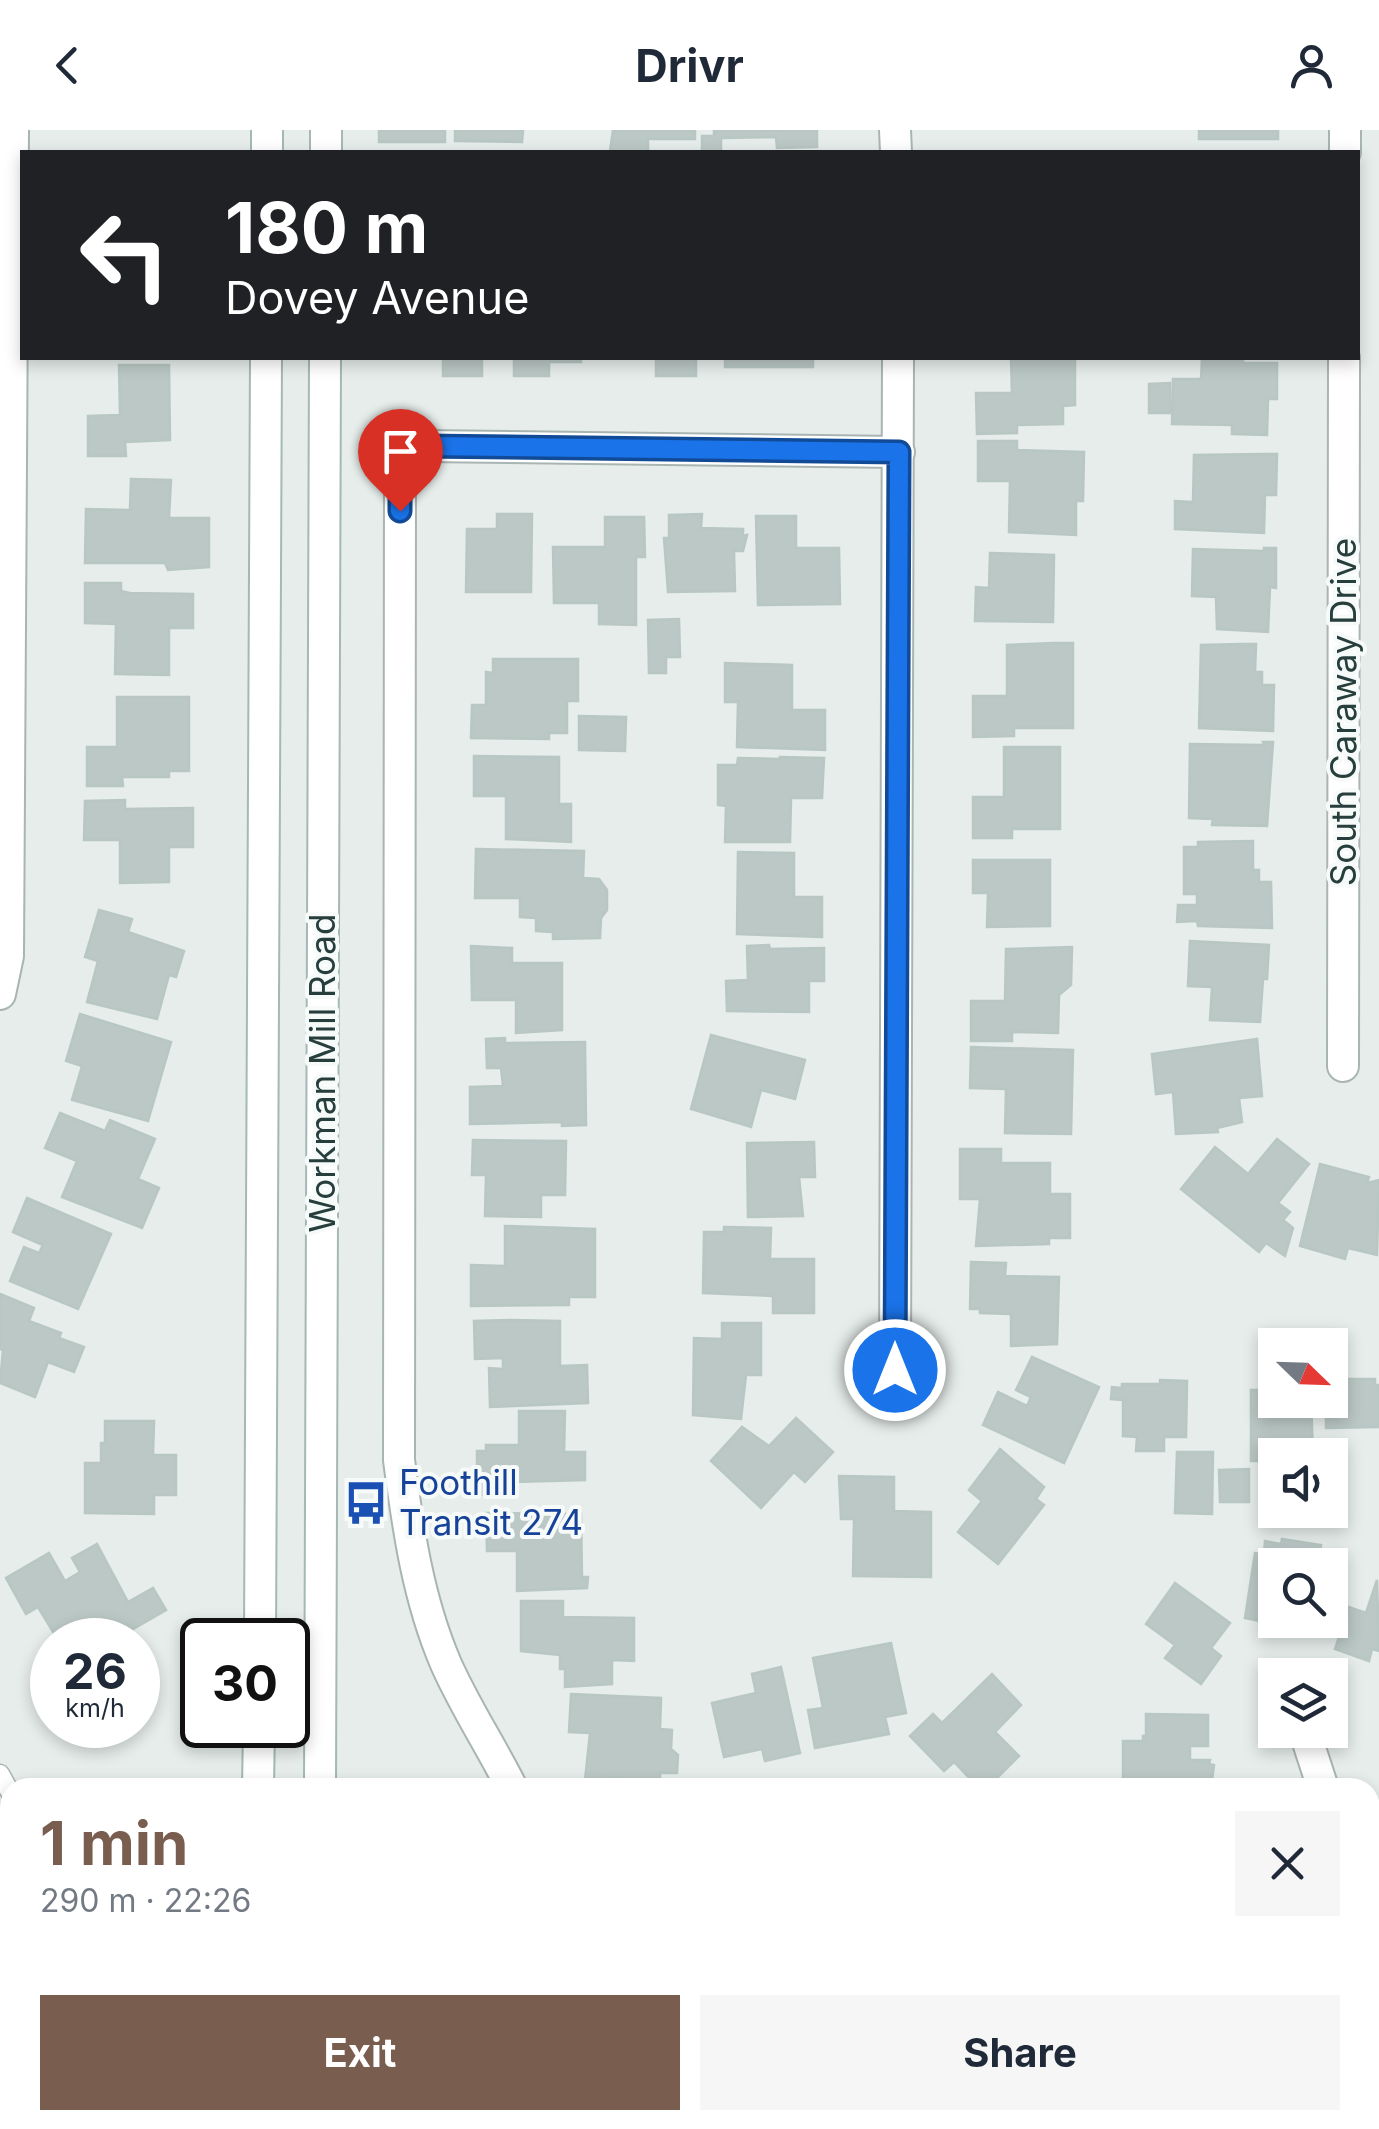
<!DOCTYPE html>
<meta charset="utf-8">
<style>
:root{--surface:#fff;--page:#f6f6f7;--text:#1f2937;--muted:#747a83;--accent:#795d4e}
body{margin:0;font-family:Inter,sans-serif;background:var(--page);color:var(--text);height:100vh;display:flex;flex-direction:column;font-size:38px;white-space:nowrap}
*{box-sizing:border-box;margin:0}
p{font-size:32px;color:var(--muted)}
.icon{flex:none;width:55px;height:55px;fill:none;stroke:currentColor;stroke-width:2;stroke-linecap:round;stroke-linejoin:round}
.map{position:relative;flex:1;overflow:hidden}
.sheet{position:absolute;left:0px;top:1648px;width:1380px;height:352px;display:flex;flex-direction:column;background:var(--surface);border-radius:30px 30px 0 0;box-shadow:0 5px 15px #0003}
.sheet>*{flex:none}
.banner{position:absolute;left:20px;top:20px;width:1340px;height:210px;border-radius:0px;box-shadow:0 5px 15px #0003;background:#202124;color:#fff;overflow:hidden}
.needle{width:65px;rotate:113deg}
.buttons{position:absolute;left:1258px;top:1198px;display:grid;gap:20px}
.buttons a{display:grid;place-items:center;width:90px;height:90px;border-radius:0px;background:var(--surface);box-shadow:0 5px 15px #0003;font-size:50px}
.speed{position:absolute;left:30px;top:1488px;display:flex;gap:20px;font-size:50px;font-weight:700;text-align:center}
.speed>*{display:grid;place-content:center;width:130px;height:130px;border-radius:50%;background:var(--surface);box-shadow:0 5px 15px #0003;line-height:1}
.speed small{font-size:25px;font-weight:400}
.speed .limit{border:5px solid #111;border-radius:15px;background:#fff;color:#111}
.pin{position:absolute;display:grid;place-items:center;width:85px;height:85px;color:#fff;margin:-102px -42px;border-radius:50% 50% 50% 0;rotate:-45deg;box-shadow:0 0 10px #0007}
.pin .icon{rotate:45deg}
.me{position:absolute;width:110px;margin:-55px;rotate:0deg;stroke-linejoin:round;filter:drop-shadow(0 0 8px #0008)}
.turn{display:flex;align-items:center;gap:35px;height:210px;padding:0 40px;font-size:45px}
.turn .icon{width:130px;height:130px;stroke-width:2.5}
.turn b{display:block;font-size:70px;line-height:85px}
.round{display:grid;place-items:center;flex:none;width:105px;height:105px;border-radius:0px;background:var(--page)}
.head{display:flex;align-items:center;justify-content:space-between;height:170px;padding:0 40px}
h1{font-size:60px;font-weight:700;line-height:75px;color:var(--accent)}
.action{display:flex;gap:20px;margin-top:auto;padding:20px 40px}
.action a{flex:1;height:115px;border-radius:0px;background:var(--accent);color:#fff;font-size:40px;font-weight:700;line-height:115px;text-align:center}
.action a+a{background:var(--page);color:var(--text)}
header{display:flex;justify-content:space-between;align-items:center;height:130px;padding:0 40px;background:var(--surface);font-size:45px;font-weight:700}
.map>svg:first-child{display:block}
.building{fill:#bbc8c5;stroke:#b8c7c3;stroke-width:2.5}
.lines{fill:none;stroke-linecap:round;stroke-linejoin:round}
.service-casing{stroke:#a9b5b3;stroke-width:21}
.minor-casing{stroke:#a9b5b3;stroke-width:34}
.tertiary-casing{stroke:#a9b5b3;stroke-width:34}
.secondary-casing{stroke:#a5b8b5;stroke-width:34}
.service{stroke:#fff;stroke-width:18}
.minor{stroke:#fff;stroke-width:30}
.tertiary{stroke:#fff;stroke-width:30}
.secondary{stroke:#fff;stroke-width:30}
.route-casing{stroke:#114b97;stroke-width:25}
.route{stroke:#1a73e8;stroke-width:18}
.labels{text-anchor:middle;stroke-width:8;stroke-linejoin:round;paint-order:stroke}
.street-label{font-size:35px;fill:#263e3c;stroke:#f6faf9}
.transit-label{font-size:35px;fill:#164399;stroke:#f6faf9;text-anchor:start}
</style>
<header><svg class="icon" aria-label="back" viewBox="0 0 24 24"><path d="M15 5l-7 7 7 7"/></svg>Drivr<svg class="icon" aria-label="person" viewBox="0 0 24 24"><circle cx="12" cy="8" r="4"/><path d="M4 21q1-7 8-7t8 7"/></svg></header>
<div class="map">
<svg width="1379" height="1999" viewBox="0 0 1379 1999">
<rect width="100%" height="100%" fill="#e6edeb"/>
<g class="building">
<rect x="379" y="0" width="66" height="12"/>
<polygon points="455,0 523,0 522,12 455,11"/>
<polygon points="613,0 695,0 695,9 648,9 648,22 615,22 610,21"/>
<polygon points="714,0 817,0 817,17 777,18 776,7 721,8 721,22 702,22 702,6 714,6"/>
<rect x="1199" y="0" width="79" height="9"/>
<rect x="443" y="228" width="39" height="18"/>
<polygon points="514,228 581,228 581,232 549,232 549,246 514,246"/>
<rect x="656" y="228" width="40" height="18"/>
<rect x="725" y="228" width="88" height="9"/>
<polygon points="1011,228 1075,228 1075,275 1063,276 1063,294 1017,295 1017,303 977,304 976,263 1012,263"/>
<polygon points="1202,228 1243,228 1243,233 1277,233 1277,269 1268,269 1267,305 1232,304 1232,295 1172,294 1173,249 1201,249"/>
<polygon points="119,235 169,235 170,310 125,312 126,326 88,326 88,286 120,285"/>
<polygon points="1170,253 1171,283 1149,283 1149,254"/>
<polygon points="978,311 1017,311 1017,320 1084,322 1083,371 1076,371 1076,405 1009,402 1010,351 978,351"/>
<polygon points="1263,324 1277,324 1276,365 1265,365 1264,403 1175,399 1175,371 1193,372 1194,325"/>
<polygon points="131,349 171,350 169,388 209,388 209,437 168,440 165,433 85,433 86,379 130,380"/>
<polygon points="497,384 532,384 531,462 466,462 467,399 497,399"/>
<polygon points="702,384 701,398 743,399 743,406 747,405 743,421 734,421 735,461 668,462 664,408 669,408 669,385"/>
<polygon points="756,386 796,386 796,418 839,418 840,474 758,475"/>
<polygon points="605,387 644,387 645,427 636,427 636,495 599,494 599,473 554,473 553,417 605,417"/>
<polygon points="1264,418 1276,418 1276,458 1270,457 1268,502 1217,499 1216,467 1192,466 1193,419 1264,421"/>
<polygon points="990,423 1054,425 1053,492 975,491 976,457 989,458"/>
<polygon points="85,453 121,453 121,461 130,463 193,464 193,498 169,498 169,545 115,544 116,494 85,493"/>
<polygon points="679,489 680,527 666,527 666,543 649,543 648,490"/>
<polygon points="1054,513 1073,513 1073,598 1014,598 1014,606 973,607 973,566 1007,566 1007,515"/>
<polygon points="1242,514 1256,514 1255,542 1262,542 1262,555 1274,555 1273,601 1199,598 1201,515"/>
<polygon points="493,529 578,529 578,571 567,571 567,603 549,603 549,609 471,608 472,575 486,575 486,542 493,543"/>
<polygon points="725,533 792,535 792,580 825,580 825,620 737,617 738,572 725,572"/>
<polygon points="117,567 189,567 189,641 169,641 169,647 122,647 123,656 87,656 87,617 117,617"/>
<polygon points="579,586 626,587 625,621 579,620"/>
<polygon points="1263,612 1273,612 1267,696 1212,695 1213,689 1189,688 1190,614 1264,615"/>
<polygon points="1004,617 1060,617 1060,699 1012,699 1012,708 973,708 973,667 1004,667"/>
<polygon points="474,626 559,627 559,674 571,674 571,712 506,709 506,666 474,666"/>
<polygon points="780,627 824,628 822,668 791,668 790,712 725,712 726,676 718,675 718,635 737,635 738,628 780,629"/>
<polygon points="125,670 125,679 193,678 193,717 169,717 169,752 120,753 120,710 84,710 85,671"/>
<polygon points="1253,711 1253,740 1259,740 1259,752 1271,752 1272,798 1198,796 1197,791 1177,792 1178,775 1197,775 1197,764 1184,764 1184,717 1198,717 1198,712"/>
<polygon points="476,719 584,721 583,748 599,749 607,760 607,780 601,788 600,808 553,809 553,802 536,801 536,788 520,787 520,768 475,768"/>
<polygon points="738,722 794,723 794,767 822,767 822,807 737,804"/>
<polygon points="973,730 1050,730 1050,796 987,797 988,763 973,763"/>
<polygon points="99,780 132,789 128,802 184,821 176,847 169,845 157,889 87,872 98,831 85,827"/>
<polygon points="1190,811 1269,815 1267,849 1263,849 1260,892 1210,890 1212,857 1188,856"/>
<polygon points="769,815 770,819 824,818 824,851 809,851 809,882 727,881 726,851 748,850 747,816"/>
<polygon points="471,816 512,818 512,833 562,833 562,900 516,903 516,870 472,870"/>
<polygon points="1072,817 1071,855 1059,865 1058,903 1012,902 1012,911 971,911 971,871 1005,871 1006,819"/>
<polygon points="80,884 171,912 148,991 72,970 82,936 66,931"/>
<polygon points="711,905 805,930 795,969 761,960 751,997 691,979"/>
<polygon points="505,908 505,913 585,912 586,995 562,996 562,992 470,994 470,957 503,956 501,938 487,938 486,909"/>
<polygon points="1257,909 1262,966 1239,968 1242,992 1217,998 1218,1002 1176,1004 1173,962 1156,964 1152,924"/>
<polygon points="971,917 1073,920 1071,1004 1005,1003 1006,959 970,958"/>
<polygon points="60,983 105,1001 110,990 155,1009 138,1049 159,1058 142,1098 62,1067 77,1031 45,1018"/>
<polygon points="1277,1009 1309,1034 1278,1073 1290,1082 1283,1090 1293,1098 1285,1126 1266,1113 1259,1122 1181,1059 1215,1017 1248,1044"/>
<polygon points="473,1010 566,1011 565,1065 541,1065 541,1087 485,1086 486,1045 472,1045"/>
<polygon points="814,1012 815,1047 799,1047 803,1086 748,1087 747,1013"/>
<polygon points="960,1019 1001,1019 1001,1033 1050,1033 1050,1064 1070,1064 1070,1108 1049,1108 1049,1114 976,1116 980,1069 960,1069"/>
<polygon points="1320,1034 1369,1047 1367,1053 1379,1050 1377,1125 1348,1118 1345,1129 1300,1116"/>
<polygon points="27,1068 111,1104 78,1179 10,1151 24,1117 39,1123 43,1115 13,1102"/>
<polygon points="505,1096 595,1099 595,1167 569,1167 569,1175 471,1176 471,1135 505,1136"/>
<polygon points="724,1097 771,1098 770,1129 814,1129 814,1183 773,1183 773,1166 703,1163 704,1102 724,1102"/>
<polygon points="971,1132 1006,1133 1005,1146 1059,1147 1057,1214 1011,1216 1011,1184 980,1183 980,1179 970,1179"/>
<polygon points="0,1164 34,1178 29,1191 61,1203 59,1208 84,1217 74,1242 48,1232 35,1267 0,1253 3,1220 0,1219"/>
<polygon points="511,1190 560,1191 560,1236 587,1235 588,1273 490,1277 489,1238 503,1239 503,1228 475,1229 474,1191"/>
<polygon points="722,1193 761,1193 761,1245 746,1245 741,1289 693,1285 694,1208 722,1209"/>
<polygon points="1032,1227 1099,1257 1064,1333 983,1295 998,1262 1027,1276 1031,1267 1016,1260"/>
<polygon points="1330,1249 1375,1249 1375,1255 1379,1255 1379,1297 1326,1298 1326,1270 1330,1270"/>
<polygon points="1160,1250 1187,1251 1186,1307 1164,1307 1164,1321 1136,1321 1137,1307 1123,1306 1123,1270 1111,1269 1112,1257 1122,1258 1122,1254 1160,1254"/>
<polygon points="1267,1251 1275,1251 1275,1270 1311,1270 1313,1325 1275,1325 1275,1345 1272,1331 1251,1331 1251,1260 1267,1260"/>
<polygon points="519,1281 565,1281 564,1322 585,1322 585,1350 513,1352 513,1365 477,1365 477,1321 486,1321 486,1315 519,1315"/>
<polygon points="796,1288 833,1322 805,1352 794,1342 761,1378 711,1331 742,1297 769,1316"/>
<polygon points="105,1291 154,1291 153,1325 176,1325 176,1365 154,1365 154,1384 85,1383 85,1333 101,1333 101,1313 105,1313"/>
<polygon points="1000,1319 1044,1357 1036,1369 1044,1375 998,1434 958,1402 982,1371 969,1360"/>
<polygon points="1177,1322 1213,1322 1212,1384 1175,1383"/>
<polygon points="1249,1339 1249,1372 1220,1372 1219,1340"/>
<polygon points="839,1346 894,1347 894,1381 931,1382 931,1447 853,1446 854,1389 841,1389"/>
<polygon points="486,1383 581,1384 582,1447 588,1447 587,1458 517,1461 517,1421 487,1421"/>
<polygon points="1282,1409 1321,1415 1318,1432 1322,1433 1275,1435 1275,1490 1330,1490 1330,1458 1335,1459 1328,1505 1245,1488 1255,1423 1264,1424 1265,1411 1281,1414"/>
<polygon points="97,1414 128,1472 153,1458 166,1480 114,1510 107,1510 100,1498 79,1510 58,1510 38,1477 26,1484 6,1448 49,1423 65,1451 80,1442 72,1428"/>
<polygon points="1377,1450 1379,1521 1372,1519 1369,1531 1335,1519 1349,1477 1366,1483"/>
<polygon points="1175,1453 1230,1493 1211,1518 1221,1526 1201,1554 1165,1528 1175,1515 1146,1494"/>
<polygon points="521,1471 563,1471 563,1487 634,1488 634,1531 612,1530 612,1554 565,1557 565,1539 560,1539 560,1525 521,1521"/>
<polygon points="891,1513 906,1583 885,1587 889,1604 815,1618 808,1580 823,1578 813,1528"/>
<polygon points="781,1537 800,1623 765,1631 762,1619 724,1627 712,1573 756,1563 752,1544"/>
<polygon points="992,1544 1021,1575 995,1602 1019,1626 990,1655 992,1658 979,1658 954,1632 944,1641 910,1606 933,1584 942,1593"/>
<polygon points="571,1564 661,1568 660,1599 672,1600 671,1619 678,1625 677,1643 660,1643 660,1649 604,1647 604,1651 585,1650 590,1603 569,1602"/>
<polygon points="1146,1584 1208,1585 1208,1616 1190,1616 1190,1630 1210,1630 1209,1634 1214,1635 1211,1658 1169,1658 1169,1650 1123,1649 1123,1611 1143,1611 1143,1606 1146,1606"/>
<polygon points="10,1833 10,1909 0,1910 0,1839 2,1834"/>
<polygon points="10,1921 10,1955 0,1956 0,1922"/>
<polygon points="957,1990 991,1990 991,1994 1043,1996 1043,1999 956,1999"/>
<polygon points="1155,1990 1233,1990 1235,1999 1157,1999"/>
</g>
<g class="lines">
<g class="service-casing">
<polyline id="service" points="0,1644 10,1662"/>
</g>
<g class="minor-casing">
<g id="minor">
<polyline points="895,0 896,22"/>
<polyline points="1345,22 1345,0"/>
<polyline points="0,864 8,826 13,0"/>
<polyline points="1343,936 1344,228"/>
<polyline points="895,1241 898,228"/>
<polyline points="1305,1603 1323,1658"/>
<path d="M 512,1658 C 491,1616 465,1577 446,1534 C 418,1469 408,1399 399,1330 L 400,341 L 404,322 L 423,316 L 899,322"/>
<polyline points="0,1986 10,1985"/>
<polyline points="864,1990 865,1999"/>
<polyline points="1311,1999 1314,1990"/>
</g>
</g>
<g class="tertiary-casing">
<polyline id="tertiary" points="0,1703 10,1701"/>
</g>
<g class="secondary-casing">
<g id="secondary">
<polyline points="267,22 267,0"/>
<polyline points="326,22 326,0"/>
<polyline points="260,1510 266,228"/>
<polyline points="258,1658 259,1595"/>
<polyline points="320,1658 325,228"/>
<polyline points="237,1999 237,1990"/>
<polyline points="301,1999 302,1990"/>
</g>
</g>
<use href="#service" class="service"/>
<use href="#minor" class="minor"/>
<use href="#tertiary" class="tertiary"/>
<use href="#secondary" class="secondary"/>
</g>
<g class="lines">
<g class="route-casing">
<polyline id="route" points="400,381 400,341 404,322 422,316 899,322 895,1240"/>
</g>
<use href="#route" class="route"/>
</g>
<defs>
<g id="bus-bare" transform="scale(3.45)"><path d="M-5-6H5V4H4V6H2V4H-2V6H-4V4H-5ZM-3.5-4V0h7V-4ZM-3.5 1.2v1.5H-2V1.2ZM2 1.2v1.5H3.5V1.2Z" fill="#1a4fb4" stroke="#f6faf9" stroke-width="2.5" paint-order="stroke"/></g>
</defs>
<g fill-rule="evenodd">
<use href="#bus-bare" x="366" y="1373"/>
</g>
<g class="labels">
<g class="street-label">
<text transform="translate(1344 582) rotate(-90)" y="12">South Caraway Drive</text>
<text transform="translate(323 943) rotate(-90)" y="12">Workman Mill Road</text>
</g>
<g class="transit-label">
<text x="399" y="1365">Foothill<tspan x="399" dy="40">Transit 274</tspan></text>
</g>
</g>
</svg>
<div class="buttons">
<a><svg class="needle" viewBox="-14 -14 28 28"><path d="M0-13l5 13h-10z" fill="#e53935"/><path d="M0 13l5-13h-10z" fill="#747a83"/></svg></a>
<a><svg class="icon" aria-label="sound" viewBox="0 0 24 24"><path d="M4 9h4l5-4v14l-5-4H4zM17 9q2 3 0 6"/></svg></a>
<a><svg class="icon" aria-label="search" viewBox="0 0 24 24"><circle cx="10" cy="10" r="6"/><path d="M15 15l6 6"/></svg></a>
<a><svg class="icon" aria-label="layers" viewBox="0 0 24 24"><path d="M12 4l9 5-9 5-9-5zM3 14l9 5 9-5"/></svg></a>
</div>
<div class="speed"><div>26<small>km/h</small></div><div class="limit">30</div></div>
<div class="pin" style="left:400px;top:381px;background:#d93025"><svg class="icon" aria-label="arrive" viewBox="0 0 24 24"><path d="M6 21V4h12l-3 4 3 4H6"/></svg></div>
<svg class="me" style="left:895px;top:1240px" viewBox="-20 -20 40 40"><circle r="17" fill="#1a73e8" stroke="#fff" stroke-width="3"/><path d="M0-11L8 9 0 5-8 9z" fill="#fff"/></svg>
<div class="banner">
<div class="turn"><svg class="icon" aria-label="left" viewBox="0 0 24 24"><path d="M17 20v-9H6M10 6l-5 5 5 5"/></svg><div><b>180 m</b>Dovey Avenue</div></div>
</div>
<section class="sheet">
<div class="head"><div><h1>1 min</h1><p>290 m · 22:26</p></div><a class="round"><svg class="icon" aria-label="close" viewBox="0 0 24 24"><path d="M6 6l12 12M18 6L6 18"/></svg></a></div>
<div class="action"><a>Exit</a><a>Share</a></div>
</section>
</div>
